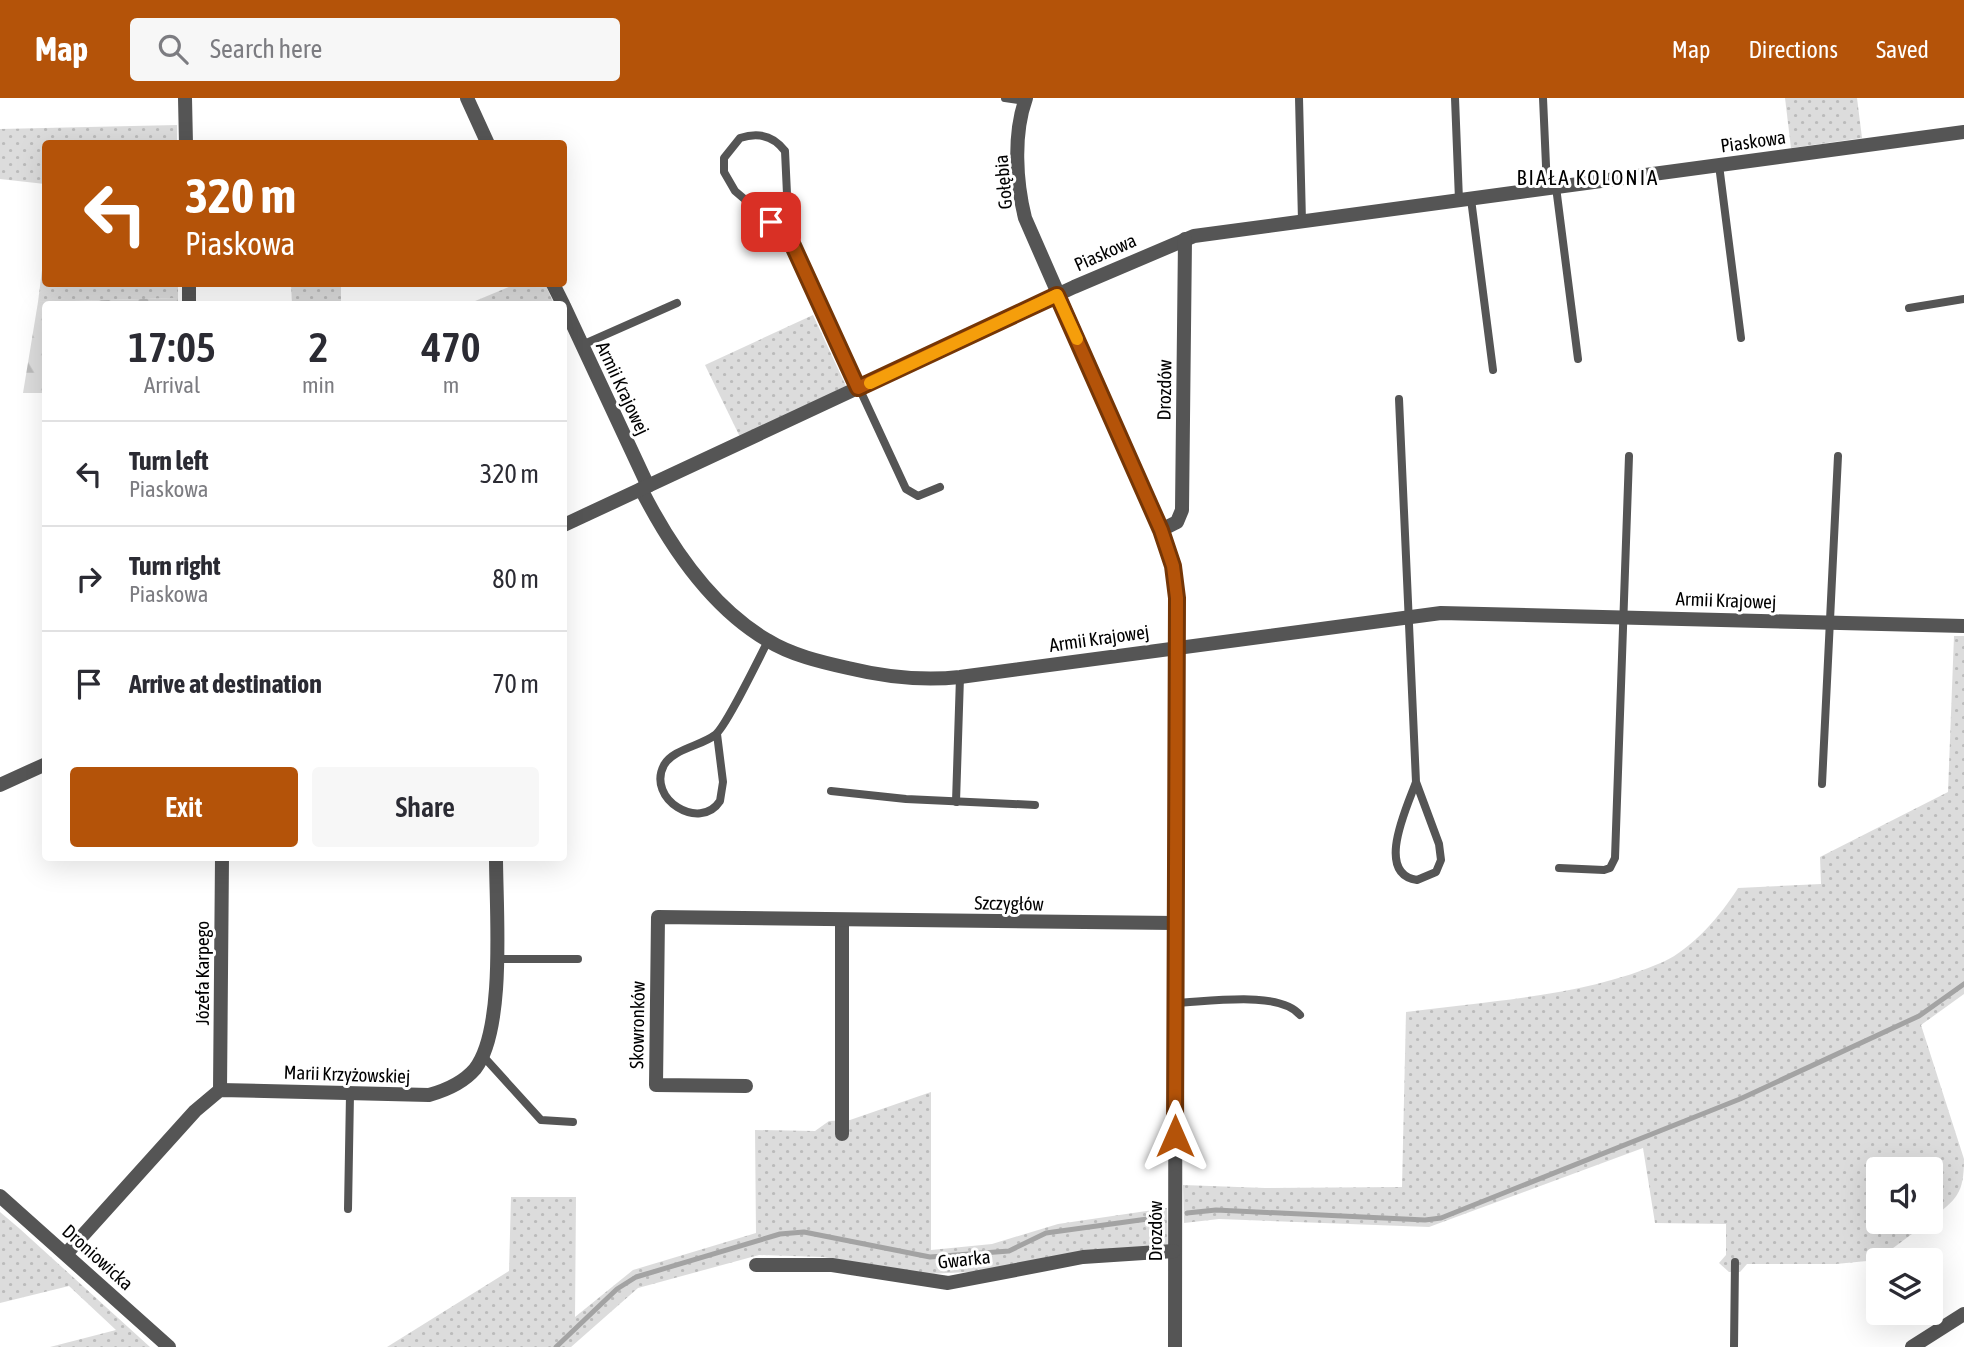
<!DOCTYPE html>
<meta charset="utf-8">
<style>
:root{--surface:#fff;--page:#f7f7f7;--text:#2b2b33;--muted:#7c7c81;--line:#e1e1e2;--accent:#b45309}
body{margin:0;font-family:"Asap Condensed",sans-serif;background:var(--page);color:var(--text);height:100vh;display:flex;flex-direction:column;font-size:26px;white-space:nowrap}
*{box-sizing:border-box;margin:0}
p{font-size:23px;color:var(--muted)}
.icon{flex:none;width:38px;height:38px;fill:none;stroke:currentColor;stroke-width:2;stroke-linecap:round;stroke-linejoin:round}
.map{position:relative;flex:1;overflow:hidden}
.panel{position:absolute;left:42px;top:203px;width:525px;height:560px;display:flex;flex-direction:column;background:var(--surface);border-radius:7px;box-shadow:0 7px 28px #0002}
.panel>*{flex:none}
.hud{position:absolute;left:42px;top:42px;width:525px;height:147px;border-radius:7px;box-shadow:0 7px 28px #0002;background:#b45309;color:#fff;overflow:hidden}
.buttons{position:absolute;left:1866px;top:1059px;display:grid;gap:14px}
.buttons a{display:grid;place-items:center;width:77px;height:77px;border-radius:7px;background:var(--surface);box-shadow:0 7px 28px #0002;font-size:35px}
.pin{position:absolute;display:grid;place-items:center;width:60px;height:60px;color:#fff;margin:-30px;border-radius:14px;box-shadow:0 4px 10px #0006}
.me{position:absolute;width:77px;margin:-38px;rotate:0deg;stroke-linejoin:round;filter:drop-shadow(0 0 5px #0008)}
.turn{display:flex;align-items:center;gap:24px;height:147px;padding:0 28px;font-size:32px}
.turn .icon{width:91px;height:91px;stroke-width:2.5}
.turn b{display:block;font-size:49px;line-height:60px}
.eta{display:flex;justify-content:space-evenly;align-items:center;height:119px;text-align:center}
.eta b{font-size:42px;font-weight:600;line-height:49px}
.primary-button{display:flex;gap:14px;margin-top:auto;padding:14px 28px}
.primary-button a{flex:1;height:80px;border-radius:7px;background:var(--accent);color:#fff;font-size:28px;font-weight:600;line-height:80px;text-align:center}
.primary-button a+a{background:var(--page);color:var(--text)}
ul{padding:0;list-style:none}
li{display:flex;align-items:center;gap:21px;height:105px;padding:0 28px;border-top:2px solid var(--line)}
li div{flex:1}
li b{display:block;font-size:26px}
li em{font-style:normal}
header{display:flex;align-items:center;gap:42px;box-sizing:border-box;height:98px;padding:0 35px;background:var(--accent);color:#fff}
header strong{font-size:33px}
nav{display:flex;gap:38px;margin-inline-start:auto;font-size:24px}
.search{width:490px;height:63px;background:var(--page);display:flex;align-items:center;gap:18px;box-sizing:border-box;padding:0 24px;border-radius:7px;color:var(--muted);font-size:26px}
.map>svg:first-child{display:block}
.grass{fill:url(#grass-dots)}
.forest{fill:url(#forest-firs)}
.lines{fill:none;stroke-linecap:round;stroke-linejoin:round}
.stream{stroke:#a3a3a3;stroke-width:5}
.service{stroke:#555;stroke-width:8}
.minor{stroke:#555;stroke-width:14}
.tertiary{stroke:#555;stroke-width:14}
.route-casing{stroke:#753606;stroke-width:18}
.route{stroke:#b45309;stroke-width:12}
.slow{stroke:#f59e0b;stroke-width:12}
.labels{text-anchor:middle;stroke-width:6;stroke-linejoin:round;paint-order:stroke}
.street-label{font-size:19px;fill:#000;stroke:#fff}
.neighbourhood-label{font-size:21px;letter-spacing:2px;fill:#000;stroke:#fff}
</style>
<header>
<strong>Map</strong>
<div class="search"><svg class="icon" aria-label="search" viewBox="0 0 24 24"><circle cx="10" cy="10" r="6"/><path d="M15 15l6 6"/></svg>Search here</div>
<nav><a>Map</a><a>Directions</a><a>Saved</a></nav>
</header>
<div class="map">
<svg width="1964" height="1249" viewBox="0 0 1964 1249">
<defs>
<pattern id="grass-dots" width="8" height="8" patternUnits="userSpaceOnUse" patternTransform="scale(1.75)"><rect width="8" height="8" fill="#dcdcdc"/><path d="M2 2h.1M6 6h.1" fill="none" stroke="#bbb" stroke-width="1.8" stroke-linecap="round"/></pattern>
<pattern id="forest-firs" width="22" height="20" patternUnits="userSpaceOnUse" patternTransform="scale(1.75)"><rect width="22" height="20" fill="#dcdcdc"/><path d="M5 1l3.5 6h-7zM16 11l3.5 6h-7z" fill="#bbb"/></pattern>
</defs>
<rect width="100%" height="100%" fill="#fff"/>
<g class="grass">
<polygon points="1785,0 1857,0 1862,40 1791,50"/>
<polygon points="177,27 177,45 46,46 45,86 0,81 0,31"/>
<polygon points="45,148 46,186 178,186 178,200 38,204"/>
<polygon points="291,186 341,186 341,206 292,206"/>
<polygon points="516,186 545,186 554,206 468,206"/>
<polygon points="813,217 846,288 740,339 705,267"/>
<path d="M 1954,538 L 1964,538 L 1964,896 L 1921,927 L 1964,1061 C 1964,1096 1957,1101 1930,1122 L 1930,1071 L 1878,1071 L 1878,1124 L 1928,1124 L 1877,1162 L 1836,1166 L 1747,1166 L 1740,1174 L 1729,1174 L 1719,1165 L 1726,1157 L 1726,1126 L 1655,1125 L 1643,1050 L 1429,1129 L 1219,1121 L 1184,1125 L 1183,1087 L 1265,1090 L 1402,1089 L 1406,914 C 1489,903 1586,898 1663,864 C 1692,851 1722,816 1738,790 L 1821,786 L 1820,759 L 1948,694 Z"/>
<polygon points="931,994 931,1152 992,1146 1058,1126 1167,1110 1168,1150 988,1173 928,1176 823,1159 759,1157 638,1190 571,1249 387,1249 509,1173 511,1099 576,1099 575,1219 633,1172 756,1135 755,1032 815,1033 829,1023 850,1022"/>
<polygon points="0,1114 20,1131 150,1249 50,1249 116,1232 69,1188 0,1205"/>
</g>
<polygon class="forest" points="178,200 178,206 46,206 45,295 23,295 38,204"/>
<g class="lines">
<g class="stream">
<polyline points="1187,1115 1216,1112 1425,1122 1441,1120 1740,1001 1919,918 1964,886"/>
<polyline points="556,1249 617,1191 636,1179 780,1136 804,1134 930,1159 1009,1153 1046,1135 1162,1119"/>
</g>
<g class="service">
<polyline points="1005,0 1024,3"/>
<polyline points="1299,0 1302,123"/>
<polyline points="1455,0 1459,102"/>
<polyline points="1543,0 1547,90"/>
<polyline points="1719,67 1741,240"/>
<polyline points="1556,89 1578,261"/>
<polyline points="1471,101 1493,272"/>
<path d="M 789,139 L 785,53 C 773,37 758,34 740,40 L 724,60 L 724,74 L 735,93 L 789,139 L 906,391 L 918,398 L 940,389"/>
<polyline points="1909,210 1964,201"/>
<polyline points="582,247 677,205"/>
<path d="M 1399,301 L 1416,684 L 1439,746 L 1441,762 L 1436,774 L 1417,782 C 1374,776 1408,707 1416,684"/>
<path d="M 717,636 L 723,684 L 720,703 C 700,734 646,701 664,667 C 673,651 701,648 715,637 C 726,629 759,560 768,543"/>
<polyline points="1822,686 1838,358"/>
<polyline points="831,693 906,701 1035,707"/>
<polyline points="956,704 960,579"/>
<polyline points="1559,770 1604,772 1610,770 1615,760 1629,358"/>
<polyline points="495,861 578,861"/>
<path d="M 1175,905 C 1207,904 1280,892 1300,917"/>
<polyline points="483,958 541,1022 573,1024"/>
<polyline points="348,1111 350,996"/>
<polyline points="1734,1249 1735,1164"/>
</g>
<g class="minor">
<polyline points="185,0 186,46"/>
<polyline points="467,0 488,46"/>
<path d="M 1026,0 C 1013,36 1016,84 1025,120 L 1155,417 L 1168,451 L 1176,485 L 1175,1249"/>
<polyline points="189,186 189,206"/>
<polyline points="553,186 563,206"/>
<polyline points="564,208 648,388"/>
<path d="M 641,391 C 670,448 711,509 767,542 C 791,557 821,564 848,570 C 885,579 923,583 960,579 L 1441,515 L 1964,528"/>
<polyline points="564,427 1074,189 1194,138 1964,34"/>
<polyline points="1161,432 1177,424 1182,412 1185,141"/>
<polyline points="0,687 46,666"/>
<polyline points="842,822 842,1036"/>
<polyline points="746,988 656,987 658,819 1175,825"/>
<polyline points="220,992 222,760"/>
<path d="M 66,1156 L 195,1013 L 220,992 L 429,997 C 447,992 463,985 475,971 C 506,931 496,811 496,760"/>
<polyline points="756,1167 832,1167 948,1185 1083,1159 1174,1153"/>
<polyline points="1912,1249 1964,1216"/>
</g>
<polyline class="tertiary" points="0,1098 169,1249"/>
</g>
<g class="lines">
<g class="route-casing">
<polyline id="route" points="771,124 789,139 858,290 1057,197 1161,432 1173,468 1177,500 1175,1038"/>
</g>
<use href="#route" class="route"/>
<polyline class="slow" points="870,285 1057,197 1077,241"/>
</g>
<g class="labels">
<g class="street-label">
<text transform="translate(1753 43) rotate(-8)" y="7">Piaskowa</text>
<text transform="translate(1003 84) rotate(-95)" y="7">Gołębia</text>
<text transform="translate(1105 154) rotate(-24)" y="7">Piaskowa</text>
<text transform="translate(623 290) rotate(65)" y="7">Armii Krajowej</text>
<text transform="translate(1164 292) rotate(-89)" y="7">Drozdów</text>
<text transform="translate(1726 502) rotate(2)" y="7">Armii Krajowej</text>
<text transform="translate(1099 540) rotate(-8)" y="7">Armii Krajowej</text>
<text transform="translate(1009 805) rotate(1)" y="7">Szczygłów</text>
<text transform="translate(202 875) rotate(-90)" y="7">Józefa Karpego</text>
<text transform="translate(637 927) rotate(-89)" y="7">Skowronków</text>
<text transform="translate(347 976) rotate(2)" y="7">Marii Krzyżowskiej</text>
<text transform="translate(1155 1133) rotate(-90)" y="7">Drozdów</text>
<text transform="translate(98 1159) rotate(42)" y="7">Droniowicka</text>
<text transform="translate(964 1161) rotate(-6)" y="7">Gwarka</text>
</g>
<g class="neighbourhood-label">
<text x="1588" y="87">BIAŁA KOLONIA</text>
</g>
</g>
</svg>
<div class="buttons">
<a><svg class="icon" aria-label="sound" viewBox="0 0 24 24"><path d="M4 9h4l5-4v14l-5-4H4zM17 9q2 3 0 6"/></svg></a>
<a><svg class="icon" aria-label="layers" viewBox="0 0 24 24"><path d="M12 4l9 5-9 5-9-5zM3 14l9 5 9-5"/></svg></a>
</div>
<div class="pin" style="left:771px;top:124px;background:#d93025"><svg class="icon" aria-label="arrive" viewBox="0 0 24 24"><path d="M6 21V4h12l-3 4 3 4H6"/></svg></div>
<svg class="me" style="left:1175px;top:1038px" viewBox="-20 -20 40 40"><path d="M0-17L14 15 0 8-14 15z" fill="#b45309" stroke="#fff" stroke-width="4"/></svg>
<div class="hud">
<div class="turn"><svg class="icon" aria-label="left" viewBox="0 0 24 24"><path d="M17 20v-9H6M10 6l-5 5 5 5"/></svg><div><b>320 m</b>Piaskowa</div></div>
</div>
<section class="panel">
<div class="eta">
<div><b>17:05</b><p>Arrival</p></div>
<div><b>2</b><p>min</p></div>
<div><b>470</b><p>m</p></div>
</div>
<ul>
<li><svg class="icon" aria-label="left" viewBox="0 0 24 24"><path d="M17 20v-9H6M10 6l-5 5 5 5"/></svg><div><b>Turn left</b><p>Piaskowa</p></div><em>320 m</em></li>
<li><svg class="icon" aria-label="right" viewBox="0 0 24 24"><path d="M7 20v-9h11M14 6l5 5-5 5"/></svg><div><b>Turn right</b><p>Piaskowa</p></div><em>80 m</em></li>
<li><svg class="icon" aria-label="arrive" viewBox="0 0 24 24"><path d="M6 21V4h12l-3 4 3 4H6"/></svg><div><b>Arrive at destination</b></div><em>70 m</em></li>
</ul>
<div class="primary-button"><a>Exit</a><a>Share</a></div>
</section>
</div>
